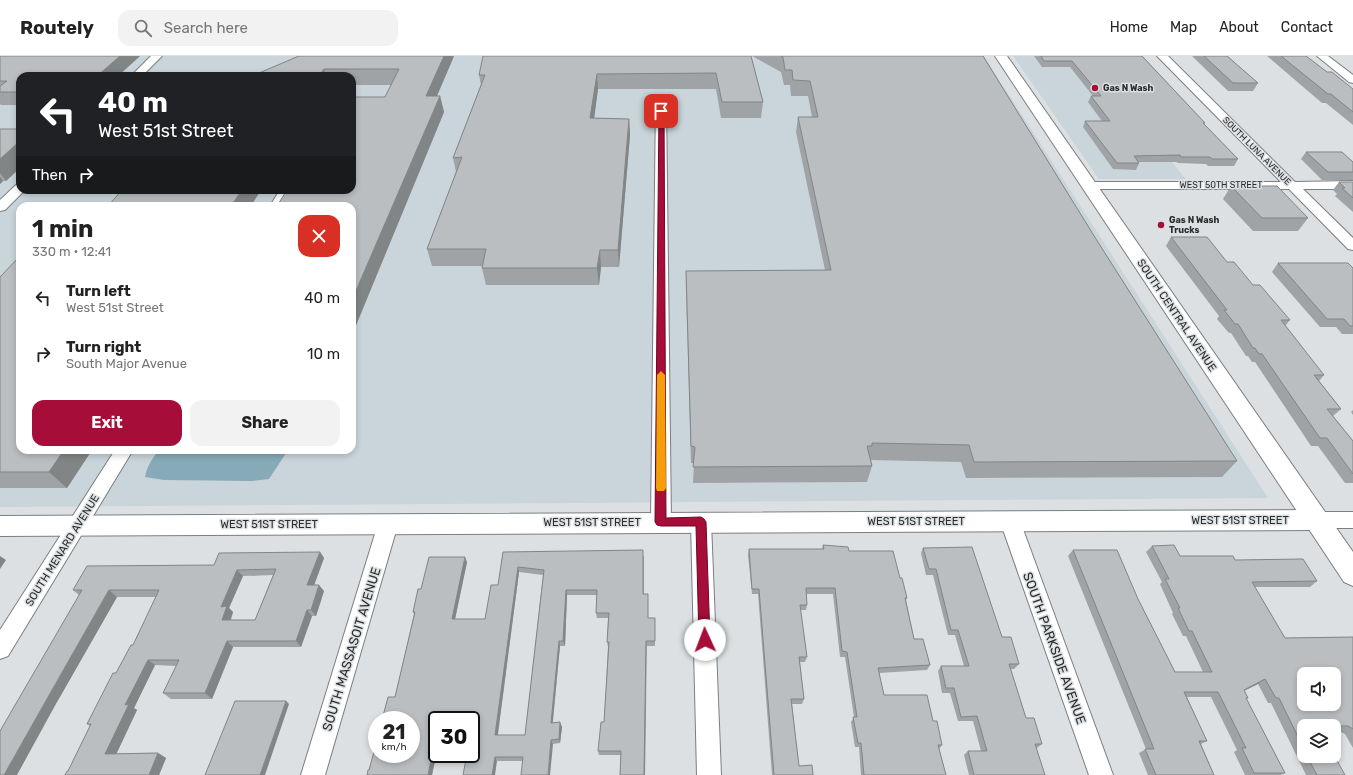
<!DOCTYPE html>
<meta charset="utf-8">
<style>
:root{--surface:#fff;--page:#f2f2f2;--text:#222;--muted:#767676;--line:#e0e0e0;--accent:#a60d39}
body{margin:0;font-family:Rubik,sans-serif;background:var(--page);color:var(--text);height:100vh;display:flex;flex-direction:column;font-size:15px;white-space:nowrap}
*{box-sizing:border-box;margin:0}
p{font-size:13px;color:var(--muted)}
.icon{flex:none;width:22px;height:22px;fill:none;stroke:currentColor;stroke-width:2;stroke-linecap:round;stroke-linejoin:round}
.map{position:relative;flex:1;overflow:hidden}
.side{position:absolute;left:16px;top:146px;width:340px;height:252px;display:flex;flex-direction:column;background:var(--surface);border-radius:12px;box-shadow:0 2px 6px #0003}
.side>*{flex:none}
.hud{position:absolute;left:16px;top:16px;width:340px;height:122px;border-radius:12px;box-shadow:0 2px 6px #0003;background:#202124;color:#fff;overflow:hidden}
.fabs{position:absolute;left:1297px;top:611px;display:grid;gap:8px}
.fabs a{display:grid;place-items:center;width:44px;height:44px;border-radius:8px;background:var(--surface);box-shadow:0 2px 6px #0003;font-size:20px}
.speed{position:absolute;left:368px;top:655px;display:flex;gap:8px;font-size:20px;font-weight:700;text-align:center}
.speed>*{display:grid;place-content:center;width:52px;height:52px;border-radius:50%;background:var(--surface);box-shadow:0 2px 6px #0003;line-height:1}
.speed small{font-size:10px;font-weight:400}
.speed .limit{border:2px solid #111;border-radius:6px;background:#fff;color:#111}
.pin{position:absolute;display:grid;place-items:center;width:34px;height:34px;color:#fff;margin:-17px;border-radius:8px;box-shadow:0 2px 6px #0006}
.me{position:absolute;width:44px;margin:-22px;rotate:358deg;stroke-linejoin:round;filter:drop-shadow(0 0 3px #0008)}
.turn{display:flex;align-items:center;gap:14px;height:84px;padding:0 16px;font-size:18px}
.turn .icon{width:52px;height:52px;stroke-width:2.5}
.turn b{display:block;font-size:28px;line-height:34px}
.then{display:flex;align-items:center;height:38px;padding:0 16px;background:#0003;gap:8px;font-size:15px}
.round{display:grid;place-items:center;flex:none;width:42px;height:42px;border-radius:12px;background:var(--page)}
.overview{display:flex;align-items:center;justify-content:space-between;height:68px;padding:0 16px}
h1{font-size:24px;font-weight:700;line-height:30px}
.button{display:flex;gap:8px;margin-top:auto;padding:8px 16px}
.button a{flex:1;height:46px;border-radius:12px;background:var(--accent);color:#fff;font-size:16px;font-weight:700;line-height:46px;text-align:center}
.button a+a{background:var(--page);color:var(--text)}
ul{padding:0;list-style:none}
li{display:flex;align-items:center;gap:12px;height:56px;padding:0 16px}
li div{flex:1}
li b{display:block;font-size:15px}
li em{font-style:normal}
header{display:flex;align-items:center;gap:24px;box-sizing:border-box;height:56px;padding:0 20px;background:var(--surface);border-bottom:1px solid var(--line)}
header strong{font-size:19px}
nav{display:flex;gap:22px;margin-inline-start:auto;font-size:14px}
.search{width:280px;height:36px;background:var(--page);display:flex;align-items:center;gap:10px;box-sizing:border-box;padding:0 14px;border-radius:12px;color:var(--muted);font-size:15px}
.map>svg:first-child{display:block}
.built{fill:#c9d5db;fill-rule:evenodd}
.water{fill:#87aab8}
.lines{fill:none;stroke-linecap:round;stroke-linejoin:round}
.minor-casing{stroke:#7b7f81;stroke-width:2}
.tertiary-casing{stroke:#7b7f81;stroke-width:2}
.secondary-casing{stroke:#7b7f81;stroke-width:2}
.minor{fill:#fff;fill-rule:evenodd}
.tertiary{fill:#fff;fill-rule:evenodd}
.secondary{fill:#fff;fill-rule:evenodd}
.wall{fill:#a0a3a5;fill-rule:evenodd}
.shaded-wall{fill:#828586}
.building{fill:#babec0;stroke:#828586;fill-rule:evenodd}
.route{fill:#a60d39;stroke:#6c0825}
.slow{fill:#f59e0b}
.poi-dot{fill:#a60d39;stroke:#dce0e2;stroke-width:1.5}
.labels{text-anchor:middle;stroke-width:3;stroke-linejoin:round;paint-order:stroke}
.far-poi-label{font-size:9px;font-weight:bold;fill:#2b2d2d;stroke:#dce0e2;text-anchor:start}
.far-street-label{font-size:9px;fill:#2b2d2d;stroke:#dce0e2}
.street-label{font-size:11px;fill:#2b2d2d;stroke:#dce0e2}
.near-street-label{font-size:13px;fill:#2b2d2d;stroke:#dce0e2}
</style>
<header>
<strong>Routely</strong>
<div class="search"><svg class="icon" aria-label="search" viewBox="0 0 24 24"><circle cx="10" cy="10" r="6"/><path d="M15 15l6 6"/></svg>Search here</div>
<nav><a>Home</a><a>Map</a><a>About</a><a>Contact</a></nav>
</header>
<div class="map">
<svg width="1353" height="719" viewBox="0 0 1353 719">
<rect width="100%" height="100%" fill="#dce0e2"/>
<g class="built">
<path d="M 0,0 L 984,0 L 1268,442 L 0,451 ZM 20,20 L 352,20 L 352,134 L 20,134 ZM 20,150 L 352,150 L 352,394 L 20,394 Z"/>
<polygon points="1013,0 1083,0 1186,123 1099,123"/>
</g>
<path class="water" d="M 159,394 L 288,394 L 269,423 L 251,425 L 164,424 L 145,421 C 147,410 152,403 159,394 Z"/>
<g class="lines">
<g class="minor-casing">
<g id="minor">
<polygon points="151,0 162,0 142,20 131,20"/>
<polygon points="1157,0 1168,0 1295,126 1353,125 1353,133 1303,133 1353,182 1353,194 1348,193 1289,133 1085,133 1083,130 1085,127 1089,126 1281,126"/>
<polygon points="1317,0 1328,0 1353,19 1353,27 1349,26"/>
<polygon points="661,40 666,43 671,466 668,472 661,474 654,472 651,466 656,43"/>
<polygon points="20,128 20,134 24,135 5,154 0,155 0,144 16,129"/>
<polygon points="282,136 286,137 288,140 282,150 270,150 278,137"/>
<polygon points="115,394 133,394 8,600 0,603 0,574"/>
<polygon points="1316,456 1353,456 1353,472 1316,472 1309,470 1306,464 1309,458"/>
<polygon points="1010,457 1017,459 1020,465 1113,719 1089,719 1000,465 1003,459"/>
<polygon points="701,458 708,460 711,466 721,719 697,719 691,466 694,460"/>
<polygon points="388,460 395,462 398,468 325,719 301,719 378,468 381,462"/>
</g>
</g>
<g class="tertiary-casing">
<polygon id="tertiary" points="1316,454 1324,457 1328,464 1324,471 1316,474 0,480 0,460"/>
</g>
<g class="secondary-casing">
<polygon id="secondary" points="995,0 1007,0 1353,496 1353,530 1344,526"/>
</g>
<use href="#minor" class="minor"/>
<use href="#tertiary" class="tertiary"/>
<use href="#secondary" class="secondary"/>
</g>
<g class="wall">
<polygon points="0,0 140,0 118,20 20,20 20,49 1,49 0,48"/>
<polygon points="299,0 454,0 437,40 440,40 444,56 352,279 385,41 391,29 352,29 352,20 252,20"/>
<polygon points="751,0 763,46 761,62 721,62 716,33 598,33 594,62 629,63 630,79 619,211 601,211 599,229 486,229 482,212 482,210 432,210 427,193 456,116 453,102 481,29 479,19"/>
<polygon points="752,0 983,0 1096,183 1237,405 1222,421 966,422 961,406 871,404 872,410 867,426 693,427 694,407 691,407 686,232 686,215 825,214 796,76 798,61 812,61 808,40 791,40 790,29 784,29 781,16"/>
<polygon points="1034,0 1142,0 1205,67 1204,68 1238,103 1234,110 1208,110 1206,108 1178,107 1176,106 1139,106 1139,107 1136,114 1113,113 1083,71 1085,65 1102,65 1088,46 1091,40 1093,40 1070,11 1042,11"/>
<polygon points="1192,0 1227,0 1258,27 1253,35 1228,35"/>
<polygon points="1267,0 1306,0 1327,16 1353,33 1353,69 1326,47 1322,47"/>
<polygon points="0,73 20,73 20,112 6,125 3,125 0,128"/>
<polygon points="1306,96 1353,106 1353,124 1322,124 1301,103"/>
<polygon points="1339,126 1353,126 1353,156 1335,140 1337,138 1333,134"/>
<polygon points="1231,130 1308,162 1298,175 1253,175 1223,143"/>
<polygon points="1171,181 1227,206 1290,264 1285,270 1324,319 1319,325 1341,353 1333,360 1353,385 1353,427 1345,427 1318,390 1311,390 1255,306 1252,306 1248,300 1246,300 1231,277 1229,277 1217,263 1219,260 1166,190"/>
<polygon points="1278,207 1353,212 1353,278 1342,278 1336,271 1320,271 1272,216"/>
<polygon points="0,221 20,394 92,394 67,432 0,432"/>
<polygon points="1353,354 1353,359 1351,356"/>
<polygon points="823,489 849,495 900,522 907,542 906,544 914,583 930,609 927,614 879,617 884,639 933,665 942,689 939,693 946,719 861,719 859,691 855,691 851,666 854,661 845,601 840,601 833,538 806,538 807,549 806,554 800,554 807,601 805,606 800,606 804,643 802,648 792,648 799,710 813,719 772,719 758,538 752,538 748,499 749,493 822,493"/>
<polygon points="1152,490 1180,500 1235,504 1317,525 1310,531 1255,531 1285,582 1353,581 1353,692 1345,678 1339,675 1334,675 1334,670 1304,670 1304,700 1334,700 1345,719 1306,719 1271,647 1268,647 1258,628 1244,635 1248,642 1246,643 1285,717 1281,719 1245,719 1234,696 1237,694 1211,641 1187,641 1207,685 1201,688 1214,719 1148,719 1139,697 1146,693 1068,500 1073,494 1138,543 1175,616 1203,616 1186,580 1183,580 1172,558 1173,557 1160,528 1162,526 1146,496"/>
<polygon points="923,492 1002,581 1019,608 1014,613 1010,613 1026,662 1042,688 1037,692 1036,692 1045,719 969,719 964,699 968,695 981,695 973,665 958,665 950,637 942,637 938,615 941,610 964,610 955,579 948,579 933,519 926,519 921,497"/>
<path d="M 320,496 L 324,502 L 314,529 L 324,535 L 316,560 L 312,560 L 301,591 L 233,591 L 212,643 L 171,643 L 163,637 L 176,610 L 155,609 L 134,652 L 137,654 L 116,698 L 158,697 L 166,702 L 159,719 L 65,719 L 68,715 L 90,670 L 87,668 L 133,589 L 156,541 L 117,541 L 57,646 L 79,539 L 73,534 L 214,509 ZM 273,519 L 255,564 L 231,564 L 233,556 L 229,552 L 243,520 Z"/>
<path d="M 503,496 L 644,500 L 644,538 L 648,538 L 648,562 L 655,562 L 655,590 L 647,590 L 645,719 L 620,719 L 621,699 L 599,699 L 598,695 L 604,666 L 608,591 L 607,586 L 608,562 L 597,562 L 596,557 L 597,539 L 567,539 L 565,590 L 560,590 L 553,666 L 562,671 L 560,687 L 553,688 L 523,705 L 497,705 L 472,672 L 471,672 L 471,664 L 437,664 L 437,695 L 432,719 L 367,719 L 369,714 L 395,641 L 414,558 L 413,556 L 421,533 L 467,506 L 455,563 L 485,563 L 498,529 ZM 519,516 L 543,519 L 525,679 L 498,679 Z"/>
</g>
<g class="shaded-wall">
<polygon points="120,0 140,0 118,20 97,20"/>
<polygon points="444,0 454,0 430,56 426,40"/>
<polygon points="324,13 326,20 319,20"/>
<polygon points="597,18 598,33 592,78 590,62"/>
<polygon points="440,40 444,56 352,279 352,244"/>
<polygon points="629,63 630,79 619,211 618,194"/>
<polygon points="20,85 20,112 6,125 0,117 0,103"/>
<polygon points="0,121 3,125 0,128"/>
<polygon points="242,134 261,134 251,150 231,150"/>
<polygon points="600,194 601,211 599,229 597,212"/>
<polygon points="64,394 92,394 67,432 49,416"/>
<polygon points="320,496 324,502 312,535 307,529"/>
<polygon points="0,500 6,504 0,513"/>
<polygon points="465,501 467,506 454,568 452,563"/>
<polygon points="518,511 519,516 497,683 495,679"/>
<polygon points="237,514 243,520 229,552 233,556 228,570 222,564 221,551"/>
<polygon points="319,529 324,535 316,560 311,554"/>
<polygon points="109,534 117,541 57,646 17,719 4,719 48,641"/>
<polygon points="566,534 567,539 565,590 563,585"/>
<polygon points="307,554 312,560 301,591 296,585"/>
<polygon points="227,585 233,591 212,643 205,637"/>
<polygon points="559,585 560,590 552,671 551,667"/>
<polygon points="646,585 645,719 644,719"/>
<polygon points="148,604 155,609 134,652 137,654 114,703 105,698 125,649"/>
<polygon points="1265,623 1258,628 1237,638 1244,634"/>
<polygon points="286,645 289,648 265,719 260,719"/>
<polygon points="560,666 562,671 560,687 559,683"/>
<polygon points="437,675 437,695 432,719 428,719"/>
<polygon points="551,684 553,688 550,719 548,719"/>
<polygon points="158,697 166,702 159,719 149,719"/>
<polygon points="495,701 497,705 495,719 492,719"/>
</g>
<g class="building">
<polygon points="0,0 120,0 97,20 20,20 20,36 0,36 0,30 7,25 0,25"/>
<polygon points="299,0 444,0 426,40 440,40 352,244 352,150 277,150 287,134 352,134 352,41 385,41 399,13 324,13 319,20 252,20"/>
<polygon points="483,0 751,0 763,46 722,46 716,17 597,18 590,62 629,63 618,194 600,194 597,212 482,212 486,193 427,193 462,101 453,102 485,19 479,19"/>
<polygon points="781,0 983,0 1096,183 1237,405 974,406 969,389 872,387 872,390 867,390 872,410 693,411 695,391 691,390 686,215 831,214 798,61 818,61 810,25 793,24 792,14 785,14 783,1"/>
<polygon points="1041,0 1142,0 1205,67 1203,67 1238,103 1212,103 1210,101 1181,101 1180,99 1134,100 1139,107 1117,107 1085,65 1110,65 1091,40 1101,40 1072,5 1044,5"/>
<polygon points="1204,0 1227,0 1258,27 1233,27"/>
<polygon points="1281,0 1306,0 1327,16 1332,16 1353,33 1353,56 1331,38 1328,38"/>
<polygon points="0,73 20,73 20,85 0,103"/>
<polygon points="1306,96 1342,96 1353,106 1353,116 1328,116"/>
<polygon points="1339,126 1353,126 1353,142 1342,132 1345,132"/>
<polygon points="1231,130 1277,130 1308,162 1262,162"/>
<polygon points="122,134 242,134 231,150 108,150"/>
<polygon points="1171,181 1207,181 1227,206 1234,206 1253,229 1260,229 1290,264 1281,264 1324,319 1314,319 1341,353 1327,353 1353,385 1353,418 1327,382 1320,382 1262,298 1259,298 1255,292 1253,292 1238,268 1235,268 1224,254 1227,254"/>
<polygon points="20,200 20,394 64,394 49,416 0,416 0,221"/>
<polygon points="1278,207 1348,207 1353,212 1353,270 1350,270 1344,263 1327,263"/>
<polygon points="823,489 848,491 849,495 893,495 900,522 902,522 907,542 905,542 914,583 923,583 930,609 878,612 884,639 927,639 933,665 937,665 942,689 938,689 946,719 864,719 861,687 858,687 853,661 857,661 847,596 842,595 835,532 806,532 807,549 800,549 807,601 799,601 804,643 791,643 799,710 812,709 813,719 774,719 759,533 752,533 749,493 824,493"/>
<path d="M 1174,489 L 1180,500 L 1233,500 L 1235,504 L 1303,503 L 1317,525 L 1252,526 L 1285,582 L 1353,581 L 1353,673 L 1348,670 L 1304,670 L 1304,693 L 1279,642 L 1276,642 L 1265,623 L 1244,634 L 1248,642 L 1246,642 L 1285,717 L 1254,717 L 1242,692 L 1246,692 L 1218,636 L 1184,636 L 1207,685 L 1199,685 L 1214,719 L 1156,719 L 1145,693 L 1154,693 L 1073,494 L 1117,494 L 1138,543 L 1175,616 L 1212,616 L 1192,575 L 1189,575 L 1178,552 L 1180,552 L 1165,523 L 1169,523 L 1152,490 ZM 1304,618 L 1334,618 L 1334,648 L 1304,648 Z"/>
<polygon points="972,491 1002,581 1011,581 1019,608 1009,608 1026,662 1034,662 1042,688 1035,688 1045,719 974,719 968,695 987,695 977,660 961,661 954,632 946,632 941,610 969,610 958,574 951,574 936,513 929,513 923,492"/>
<path d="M 643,494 L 643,538 L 648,538 L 648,562 L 655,562 L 655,585 L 646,585 L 644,719 L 620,719 L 621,695 L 598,695 L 601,666 L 604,666 L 609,586 L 607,586 L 609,557 L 596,557 L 597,534 L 566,534 L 563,585 L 559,585 L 551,667 L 560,666 L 559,683 L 551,684 L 548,719 L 521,719 L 523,701 L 495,701 L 492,719 L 463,719 L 467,698 L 471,698 L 471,679 L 473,668 L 471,668 L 471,664 L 437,664 L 437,675 L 428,719 L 367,719 L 368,714 L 369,714 L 377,685 L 377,698 L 411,698 L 411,664 L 382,664 L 388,641 L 395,641 L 415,556 L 413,556 L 418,533 L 421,533 L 429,501 L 465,501 L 452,563 L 485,563 L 491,529 L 498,529 L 503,496 ZM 518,511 L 544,514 L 525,679 L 495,679 Z"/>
<path d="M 320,496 L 307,529 L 319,529 L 311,554 L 307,554 L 296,585 L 227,585 L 205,637 L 163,637 L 179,604 L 148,604 L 125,649 L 129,648 L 105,698 L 158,697 L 149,719 L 65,719 L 67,715 L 68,715 L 91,668 L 87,668 L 113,617 L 116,617 L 131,589 L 133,589 L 159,534 L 109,534 L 48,641 L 4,719 L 0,719 L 0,675 L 82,534 L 73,534 L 87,510 L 214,509 L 219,497 ZM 276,513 L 255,564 L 222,564 L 227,550 L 221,551 L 237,514 Z"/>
<polygon points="235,645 286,645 260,719 205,719"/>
<polygon points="1334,699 1345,719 1317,719 1307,700 1334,700"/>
</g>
<polygon class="route" points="659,54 664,55 666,462 701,461 704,463 706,466 710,584 709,588 705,590 701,588 699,584 696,470 661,470 657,469 655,466"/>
<polygon class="slow" points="661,315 665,319 666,432 664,435 657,435 656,432 657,319"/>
<g class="poi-dot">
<circle cx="1095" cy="32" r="4"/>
<circle cx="1161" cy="169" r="4"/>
</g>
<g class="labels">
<g class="far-poi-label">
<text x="1103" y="35">Gas N Wash</text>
<text x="1169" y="167">Gas N Wash<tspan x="1169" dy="10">Trucks</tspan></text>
</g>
<g class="far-street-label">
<text transform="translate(1257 95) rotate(45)" y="3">SOUTH LUNA AVENUE</text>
<text x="1221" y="132">WEST 50TH STREET</text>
</g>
<g class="street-label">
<text transform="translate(1177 259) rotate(56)" y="4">SOUTH CENTRAL AVENUE</text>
<text x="1240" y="468">WEST 51ST STREET</text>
<text x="916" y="469">WEST 51ST STREET</text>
<text x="592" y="470">WEST 51ST STREET</text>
<text x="269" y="472">WEST 51ST STREET</text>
<text transform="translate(62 494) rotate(-58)" y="4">SOUTH MENARD AVENUE</text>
</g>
<g class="near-street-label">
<text transform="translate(1055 592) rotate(70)" y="5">SOUTH PARKSIDE AVENUE</text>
<text transform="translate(351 593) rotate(-73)" y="5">SOUTH MASSASOIT AVENUE</text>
</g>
</g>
</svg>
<div class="fabs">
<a><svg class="icon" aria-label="sound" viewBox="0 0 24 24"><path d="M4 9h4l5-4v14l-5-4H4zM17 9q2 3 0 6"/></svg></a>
<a><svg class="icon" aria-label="layers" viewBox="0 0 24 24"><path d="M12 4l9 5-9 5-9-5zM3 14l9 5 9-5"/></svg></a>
</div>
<div class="speed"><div>21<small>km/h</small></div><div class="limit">30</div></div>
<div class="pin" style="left:661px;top:55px;background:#d93025"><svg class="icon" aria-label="arrive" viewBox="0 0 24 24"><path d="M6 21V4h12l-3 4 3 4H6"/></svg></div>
<svg class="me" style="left:705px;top:584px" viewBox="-20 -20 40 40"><circle r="19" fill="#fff"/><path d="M0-13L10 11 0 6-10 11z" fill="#a60d39"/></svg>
<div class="hud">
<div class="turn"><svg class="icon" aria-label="left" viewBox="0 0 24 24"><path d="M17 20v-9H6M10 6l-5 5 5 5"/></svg><div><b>40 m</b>West 51st Street</div></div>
<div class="then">Then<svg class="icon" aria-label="right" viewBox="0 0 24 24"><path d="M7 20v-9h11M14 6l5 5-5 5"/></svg></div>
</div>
<section class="side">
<div class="overview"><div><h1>1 min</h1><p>330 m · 12:41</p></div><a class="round" style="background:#d93025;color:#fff"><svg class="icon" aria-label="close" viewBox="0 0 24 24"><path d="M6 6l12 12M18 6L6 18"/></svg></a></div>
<ul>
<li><svg class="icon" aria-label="left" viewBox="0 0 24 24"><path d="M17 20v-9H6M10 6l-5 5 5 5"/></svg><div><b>Turn left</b><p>West 51st Street</p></div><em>40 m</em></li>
<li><svg class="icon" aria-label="right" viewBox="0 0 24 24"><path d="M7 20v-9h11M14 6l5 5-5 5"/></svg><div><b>Turn right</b><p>South Major Avenue</p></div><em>10 m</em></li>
</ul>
<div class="button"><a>Exit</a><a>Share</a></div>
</section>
</div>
